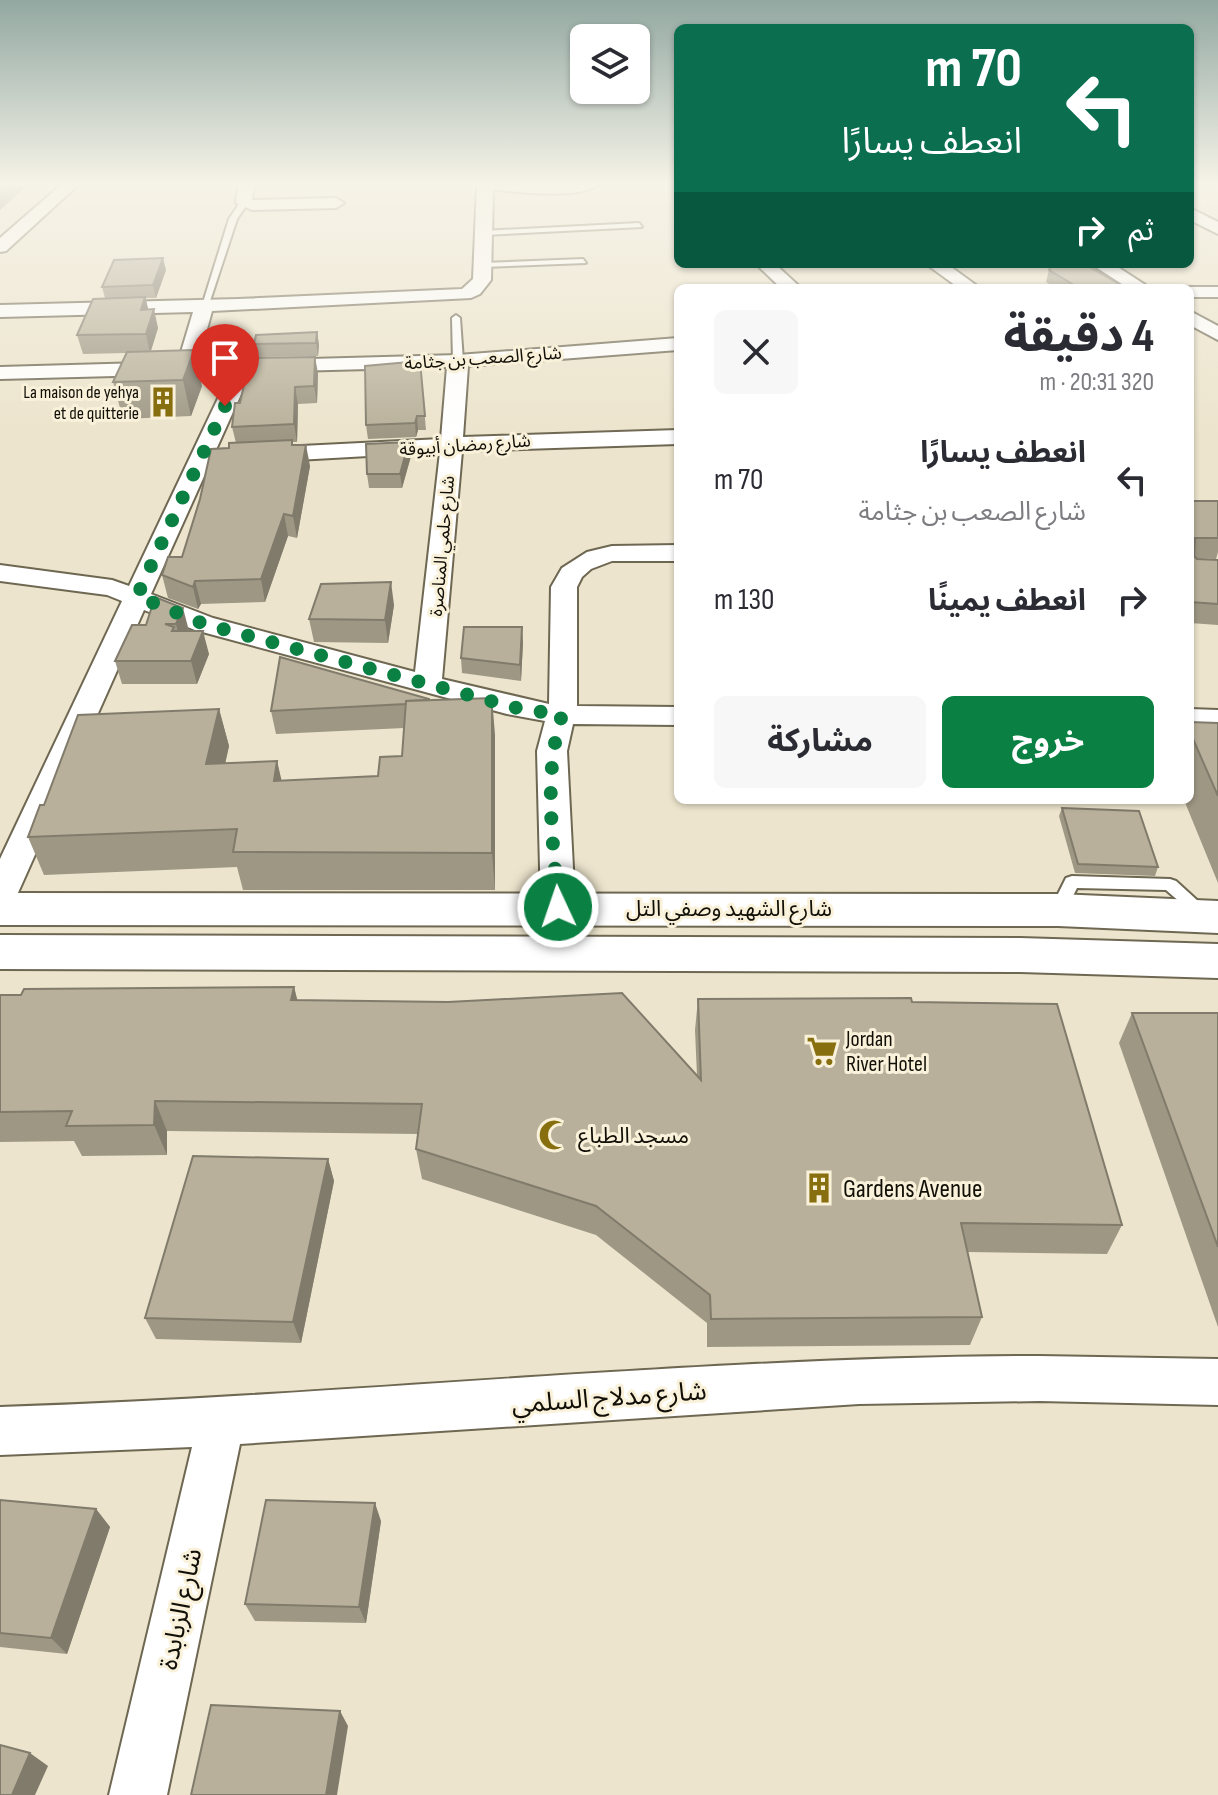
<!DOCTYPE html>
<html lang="ar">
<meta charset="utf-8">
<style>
:root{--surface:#fff;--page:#f7f7f7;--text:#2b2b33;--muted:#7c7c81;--accent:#0b8043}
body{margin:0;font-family:"Sofia Sans Condensed","Noto Sans Arabic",sans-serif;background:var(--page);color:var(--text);direction:rtl;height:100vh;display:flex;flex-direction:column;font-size:30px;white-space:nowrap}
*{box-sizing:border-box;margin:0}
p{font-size:26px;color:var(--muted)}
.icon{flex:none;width:44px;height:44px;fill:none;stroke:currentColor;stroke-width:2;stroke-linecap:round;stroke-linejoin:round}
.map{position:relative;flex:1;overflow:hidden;direction:ltr}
.side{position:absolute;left:674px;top:284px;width:520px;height:520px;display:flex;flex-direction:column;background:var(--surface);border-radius:12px;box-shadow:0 2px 6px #0004;direction:rtl}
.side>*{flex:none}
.hud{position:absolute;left:674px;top:24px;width:520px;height:244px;border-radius:12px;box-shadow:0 2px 6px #0004;direction:rtl;background:#0b6e4f;color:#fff;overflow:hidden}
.controls{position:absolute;left:570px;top:24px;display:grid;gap:16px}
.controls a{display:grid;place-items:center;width:80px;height:80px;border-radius:12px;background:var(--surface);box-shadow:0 2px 6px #0004;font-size:40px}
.pin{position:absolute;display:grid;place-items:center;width:68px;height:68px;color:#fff;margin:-82px -34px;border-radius:50% 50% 50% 0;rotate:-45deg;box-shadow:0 0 8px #0007}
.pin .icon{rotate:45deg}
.me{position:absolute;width:88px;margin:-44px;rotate:357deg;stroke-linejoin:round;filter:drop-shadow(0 0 6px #0008)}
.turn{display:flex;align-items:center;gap:28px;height:168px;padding:0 40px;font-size:36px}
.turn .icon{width:104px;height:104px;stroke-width:2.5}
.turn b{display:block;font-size:56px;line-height:68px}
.then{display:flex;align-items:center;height:76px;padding:0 40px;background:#0003;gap:16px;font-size:30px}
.round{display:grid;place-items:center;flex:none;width:84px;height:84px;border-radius:12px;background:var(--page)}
.overview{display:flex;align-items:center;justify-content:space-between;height:136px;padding:0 40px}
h1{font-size:48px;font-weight:700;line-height:60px}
.primary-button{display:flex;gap:16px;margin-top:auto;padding:16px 40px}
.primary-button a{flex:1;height:92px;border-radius:12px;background:var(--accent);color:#fff;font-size:32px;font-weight:700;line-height:92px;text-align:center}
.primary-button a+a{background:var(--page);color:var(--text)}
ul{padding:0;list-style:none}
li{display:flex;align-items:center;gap:24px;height:120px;padding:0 40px}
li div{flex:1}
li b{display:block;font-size:30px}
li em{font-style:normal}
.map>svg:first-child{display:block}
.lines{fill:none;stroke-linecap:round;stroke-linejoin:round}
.service-casing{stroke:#6e6752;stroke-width:4}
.minor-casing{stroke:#6e6752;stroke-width:4}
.secondary-casing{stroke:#6e6752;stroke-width:4}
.service{fill:#fff;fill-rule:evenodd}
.minor{fill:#fff;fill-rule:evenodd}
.secondary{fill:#fff;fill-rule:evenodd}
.wall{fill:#9e9784}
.shaded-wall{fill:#817b6c}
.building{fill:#b8b09a;stroke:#817b6c;stroke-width:2}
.route{stroke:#0b8043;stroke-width:14;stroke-dasharray:0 25.2}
.labels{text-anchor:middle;stroke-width:6;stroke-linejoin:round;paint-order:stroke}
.far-street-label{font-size:18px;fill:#110f07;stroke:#f9f1d9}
.far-poi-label{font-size:18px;fill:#110f07;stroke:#f9f1d9;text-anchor:end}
.street-label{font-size:22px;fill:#110f07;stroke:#f9f1d9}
.poi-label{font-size:22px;fill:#110f07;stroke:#f9f1d9;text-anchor:start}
.near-poi-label{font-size:26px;fill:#110f07;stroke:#f9f1d9;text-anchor:start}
.near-street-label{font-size:26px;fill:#110f07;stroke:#f9f1d9}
</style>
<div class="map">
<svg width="1218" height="1795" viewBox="0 0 1218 1795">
<rect width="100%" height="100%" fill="#ece4cc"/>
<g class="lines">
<g class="service-casing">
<g id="service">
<polygon points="241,201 248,203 237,219 208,307 201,309 229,219"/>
<polygon points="639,223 642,227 483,235 479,233 483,231"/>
<polygon points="583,259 586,263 482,267 478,265 482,263"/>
<polygon points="456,315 460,318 463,361 458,364 453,361 452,318"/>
<polygon points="1072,876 1170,879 1176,881 1210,912 1202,918 1196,916 1166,890 1077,888 1064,914 1052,914 1050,910 1066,878"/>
</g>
</g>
<g class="minor-casing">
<g id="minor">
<polygon points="61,185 78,185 6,251 0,252 0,238"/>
<polygon points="238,185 254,185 252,200 336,198 344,203 336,208 252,210 236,203"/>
<path d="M 477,185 L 598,185 C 580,199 516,193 493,189 L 491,280 L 480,294 L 471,298 L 212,311 L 198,362 L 458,355 L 678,338 L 678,350 L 468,366 L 463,437 L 678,430 L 678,444 L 462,451 L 442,679 L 549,704 L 551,587 L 562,568 L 587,552 L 612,546 L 678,545 L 678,561 L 612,561 L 591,569 L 582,577 L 577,587 L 577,706 L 678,707 L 678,725 L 573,724 L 567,751 L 575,907 L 570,916 L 558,919 L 546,916 L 541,907 L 537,751 L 545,721 L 507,714 L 195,630 L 144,610 L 17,895 L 12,903 L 0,907 L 0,859 L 122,601 L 107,595 L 0,581 L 0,565 L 112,580 L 129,586 L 230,373 L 0,379 L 0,367 L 178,362 L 193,312 L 0,317 L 0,305 L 238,299 L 462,289 L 473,279 ZM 447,367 L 441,439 L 261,448 L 250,455 L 261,462 L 440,452 L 415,672 L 213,618 L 151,594 L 251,372 Z"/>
<polygon points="1190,208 1218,222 1218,234 1190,220"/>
<polygon points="756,264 775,264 801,288 781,288"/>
<polygon points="926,264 947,264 980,288 959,288"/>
<polygon points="1091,264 1113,264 1150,288 1128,288"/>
<polygon points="1190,287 1218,287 1218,297 1190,297 1190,288 1184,288"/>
<polygon points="1190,311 1218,326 1218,340 1190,325"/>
<polygon points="1190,709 1218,710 1218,728 1190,727"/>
<path d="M 1039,1356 L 1218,1359 L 1218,1405 L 1039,1401 L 859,1404 L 240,1444 L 167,1795 L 109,1795 L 192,1447 L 0,1455 L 0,1407 C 347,1396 692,1357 1039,1356 Z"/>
</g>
</g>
<g class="secondary-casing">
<g id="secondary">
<polygon points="0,893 1058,894 1218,901 1218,933 1058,926 0,925"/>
<polygon points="0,935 1020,938 1218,944 1218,978 1020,972 0,969"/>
</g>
</g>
<use href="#service" class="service"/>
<use href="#minor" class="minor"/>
<use href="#secondary" class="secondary"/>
</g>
<g class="wall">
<polygon points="166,270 156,298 146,298 148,310 158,328 151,351 202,386 191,416 123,419 113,382 126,353 83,354 77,335 105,298 102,287"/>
<polygon points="1049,270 1126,288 1055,288 1046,282"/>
<polygon points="317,332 319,345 318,356 257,357 254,344"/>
<polygon points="420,361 426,430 418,430 416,437 368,439 366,425"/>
<polygon points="318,373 317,403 298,404 297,442 293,442 293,445 310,466 297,538 288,536 265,602 201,604 198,609 168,598 162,575 182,557 229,448 236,443 232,427"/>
<polygon points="409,442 411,456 402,488 369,488 367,474"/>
<polygon points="1190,501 1218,501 1218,552 1216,559 1197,558 1218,560 1218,625 1190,623"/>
<polygon points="155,597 189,631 209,654 197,684 122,684 115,661 146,625"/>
<polygon points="394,605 388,643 314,642 309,619"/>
<polygon points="523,642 521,681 462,673 461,658"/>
<polygon points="430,700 495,735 495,890 243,890 237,867 44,875 28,837 44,805 219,709 229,746 225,763 277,761 281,781 378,776 402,756 404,728 276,734 271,711"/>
<polygon points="1190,722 1218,723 1218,883 1184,800 1190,800"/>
<polygon points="1062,808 1158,867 1155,876 1075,873 1059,816"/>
<polygon points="294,987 297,1000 697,1076 695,1030 698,999 912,1002 1122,1225 1107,1254 968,1252 982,1317 970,1345 707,1347 707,1323 596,1235 422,1179 416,1149 418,1134 167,1131 167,1155 82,1156 74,1141 0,1142 0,995"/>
<polygon points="1132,1013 1218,1013 1218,1327 1119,1043"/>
<polygon points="328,1159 334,1181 301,1343 156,1339 145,1318"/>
<polygon points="0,1500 96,1509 110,1527 67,1654 0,1647"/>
<polygon points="381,1521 366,1623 255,1621 245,1604"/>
</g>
<g class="shaded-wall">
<polygon points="12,185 28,185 0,210 0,195"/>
<polygon points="163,258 166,270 156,298 153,285"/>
<polygon points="145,297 150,316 141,310"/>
<polygon points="154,309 158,328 150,353 146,334"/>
<polygon points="317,332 319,345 318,356 316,343"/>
<polygon points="194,350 202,386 191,416 183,380"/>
<polygon points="315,357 318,373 317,403 314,386"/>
<polygon points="295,387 298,404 297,442 294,424"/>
<polygon points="417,416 418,430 416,437 415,423"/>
<polygon points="409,442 411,456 402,488 400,474"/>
<polygon points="306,445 310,466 297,538 293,516"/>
<polygon points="284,514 288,536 265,602 261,579"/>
<polygon points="195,581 201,604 198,609 193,587"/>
<polygon points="391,582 394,605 388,643 385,620"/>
<polygon points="183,608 189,631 182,647 176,624"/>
<polygon points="522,627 523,642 521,681 520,665"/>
<polygon points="203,631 209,654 197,684 191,661"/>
<polygon points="492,698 495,735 495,890 492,853"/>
<polygon points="219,709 229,746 217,801 206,764"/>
<polygon points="277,761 286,799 274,781"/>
<polygon points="294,987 302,1018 291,1000"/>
<polygon points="155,1101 167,1131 167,1155 154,1125"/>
<polygon points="328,1159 334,1181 301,1343 293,1322"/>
<polygon points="375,1503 381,1521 366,1623 359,1607"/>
<polygon points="96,1509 110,1527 67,1654 51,1638"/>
<polygon points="340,1711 348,1726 337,1795 326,1795"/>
<polygon points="30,1753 48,1766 35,1795 12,1795"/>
</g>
<g class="building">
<polygon points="0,185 12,185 0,195"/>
<polygon points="163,258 153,285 102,287 114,260"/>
<polygon points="1053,264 1084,264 1126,288 1079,288 1049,270"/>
<polygon points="145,297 141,310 154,309 146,334 77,335 93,299"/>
<polygon points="317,332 316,343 254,344 256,335"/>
<polygon points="194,350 183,380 113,382 127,352"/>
<polygon points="315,357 314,386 295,387 294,424 232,427 235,403 240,403 250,358"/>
<polygon points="420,361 425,416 417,416 415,423 366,425 365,366"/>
<polygon points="292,440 292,445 306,445 293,516 284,514 261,579 195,581 193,587 162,575 168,557 182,557 200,499 211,449 229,448 229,443"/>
<polygon points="409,442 400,474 367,474 366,444"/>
<polygon points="1190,501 1218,501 1218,538 1195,538 1194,556 1197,559 1218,560 1218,604 1190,602"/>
<polygon points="391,582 385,620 309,619 321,584"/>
<polygon points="155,597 183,608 176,624 165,624 174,627 172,631 203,631 191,661 115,661 132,625 146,625"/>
<polygon points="464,627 522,627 520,665 461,658"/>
<polygon points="280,657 429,699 429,700 406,701 406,704 271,711"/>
<polygon points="492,698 492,853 233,852 237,829 28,837 40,805 44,805 78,715 219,709 206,764 277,761 274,781 378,776 380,757 402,756 406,701"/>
<polygon points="1190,722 1218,723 1218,796 1190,732"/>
<polygon points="1062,808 1139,811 1158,867 1078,864"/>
<polygon points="294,987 291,1000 448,1002 622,993 701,1080 698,999 911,998 912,1002 1057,1004 1122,1225 961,1223 982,1317 711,1319 710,1295 596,1206 416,1149 422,1104 155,1101 154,1125 66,1126 72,1111 0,1112 0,995 21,995 24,989"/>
<polygon points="1132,1013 1218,1013 1218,1247"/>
<polygon points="193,1156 328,1159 293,1322 145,1318"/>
<polygon points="0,1500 96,1509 51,1638 0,1633"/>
<polygon points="266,1500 375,1503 359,1607 245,1604"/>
<polygon points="211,1705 340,1711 326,1795 191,1795"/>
<polygon points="0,1745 30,1753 12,1795 0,1795"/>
</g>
<linearGradient id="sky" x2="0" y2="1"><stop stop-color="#92a8a1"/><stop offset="0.42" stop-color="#f6f3e8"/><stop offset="1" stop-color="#f6f3e8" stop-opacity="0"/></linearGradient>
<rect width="1218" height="436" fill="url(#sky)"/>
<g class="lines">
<path class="route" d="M 225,406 L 137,596 L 204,624 L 517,708 L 562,715 C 542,776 554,844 558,907"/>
</g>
<defs>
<g id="building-bare" transform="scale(2.4)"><path d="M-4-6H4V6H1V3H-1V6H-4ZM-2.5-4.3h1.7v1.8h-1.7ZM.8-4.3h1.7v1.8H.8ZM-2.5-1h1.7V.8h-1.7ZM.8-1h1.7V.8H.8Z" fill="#876e0e" stroke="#f9f1d9" stroke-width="2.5" paint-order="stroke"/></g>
<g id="supermarket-bare" transform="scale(2.4)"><path d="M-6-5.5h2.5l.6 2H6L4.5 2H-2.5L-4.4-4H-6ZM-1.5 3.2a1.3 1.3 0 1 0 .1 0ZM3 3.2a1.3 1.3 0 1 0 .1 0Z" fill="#876e0e" stroke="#f9f1d9" stroke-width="2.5" paint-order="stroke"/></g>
<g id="mosque-bare" transform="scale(2.4)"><path d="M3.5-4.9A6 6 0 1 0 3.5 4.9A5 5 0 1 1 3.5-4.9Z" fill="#876e0e" stroke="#f9f1d9" stroke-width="2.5" paint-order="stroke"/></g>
</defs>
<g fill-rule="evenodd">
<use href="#building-bare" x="163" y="402"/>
<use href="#supermarket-bare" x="822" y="1051"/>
<use href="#mosque-bare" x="554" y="1135"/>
<use href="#building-bare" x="819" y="1188"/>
</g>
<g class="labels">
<g class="far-street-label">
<text transform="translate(483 358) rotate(-4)" y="6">شارع الصعب بن جثامة</text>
<text transform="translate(465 445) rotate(-4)" y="6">شارع رمضان أبيوقة</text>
<text transform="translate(442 546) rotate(-85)" y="6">شارع حلمي المناصرة</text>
</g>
<g class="far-poi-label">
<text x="139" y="398">La maison de yehya<tspan x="139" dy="21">et de quitterie</tspan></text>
</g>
<g class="street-label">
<text x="729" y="916">شارع الشهيد وصفي التل</text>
</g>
<g class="poi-label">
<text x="846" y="1046">Jordan<tspan x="846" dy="25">River Hotel</tspan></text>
<text x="578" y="1143">مسجد الطباع</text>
</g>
<g class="near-poi-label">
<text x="843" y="1197">Gardens Avenue</text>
</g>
<g class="near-street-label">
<text transform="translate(609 1397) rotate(-4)" y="9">شارع مدلاج السلمي</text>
<text transform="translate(180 1609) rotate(-78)" y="9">شارع الزبابدة</text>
</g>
</g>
</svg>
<div class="controls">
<a><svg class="icon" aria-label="layers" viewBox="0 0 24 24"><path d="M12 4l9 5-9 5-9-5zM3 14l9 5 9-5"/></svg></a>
</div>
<div class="pin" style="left:225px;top:406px;background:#d93025"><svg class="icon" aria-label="arrive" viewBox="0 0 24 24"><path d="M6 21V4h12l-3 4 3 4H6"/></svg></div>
<svg class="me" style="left:558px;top:907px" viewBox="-20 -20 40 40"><circle r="17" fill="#0b8043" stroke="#fff" stroke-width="3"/><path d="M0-11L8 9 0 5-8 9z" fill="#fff"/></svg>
<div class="hud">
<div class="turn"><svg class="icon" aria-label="left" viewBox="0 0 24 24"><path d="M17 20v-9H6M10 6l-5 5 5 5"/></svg><div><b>70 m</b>انعطف يسارًا</div></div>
<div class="then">ثم<svg class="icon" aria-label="right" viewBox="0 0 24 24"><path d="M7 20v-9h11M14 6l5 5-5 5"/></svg></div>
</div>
<section class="side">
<div class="overview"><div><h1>4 دقيقة</h1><p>320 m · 20:31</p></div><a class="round"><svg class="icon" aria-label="close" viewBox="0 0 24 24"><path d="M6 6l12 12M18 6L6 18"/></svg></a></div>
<ul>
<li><svg class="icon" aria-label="left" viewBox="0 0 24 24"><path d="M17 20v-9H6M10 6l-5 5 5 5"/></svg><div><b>انعطف يسارًا</b><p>شارع الصعب بن جثامة</p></div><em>70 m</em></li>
<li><svg class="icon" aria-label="right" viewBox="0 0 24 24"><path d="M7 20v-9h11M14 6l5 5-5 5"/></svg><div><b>انعطف يمينًا</b></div><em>130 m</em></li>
</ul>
<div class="primary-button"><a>خروج</a><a>مشاركة</a></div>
</section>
</div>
